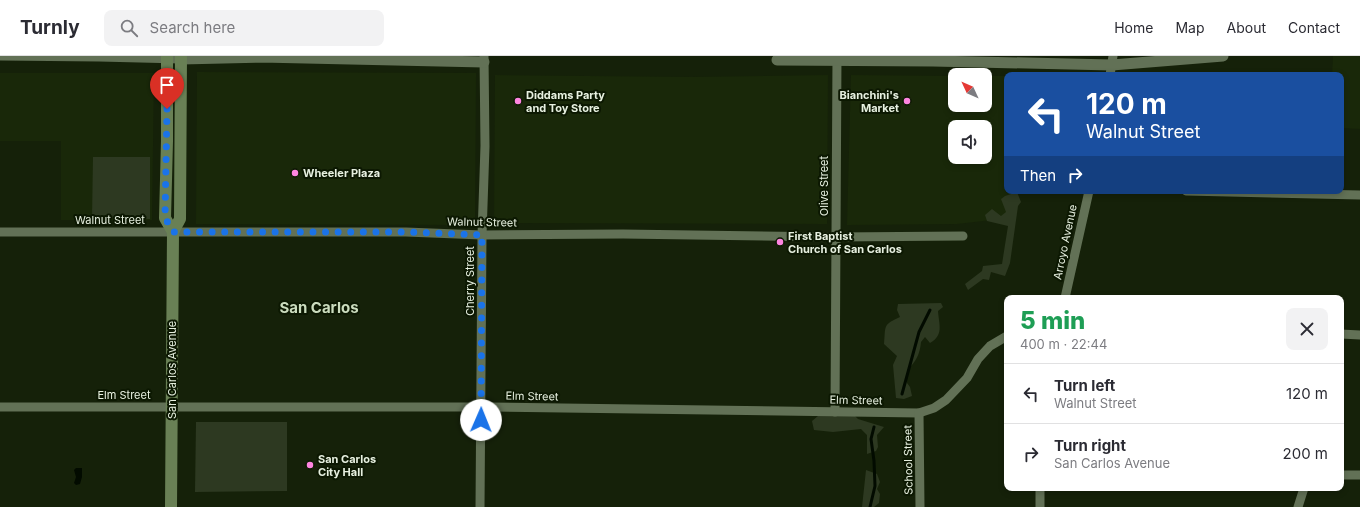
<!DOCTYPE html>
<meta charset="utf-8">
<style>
:root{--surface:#fff;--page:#f2f2f3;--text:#2b2b33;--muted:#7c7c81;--line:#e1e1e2}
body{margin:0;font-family:Inter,sans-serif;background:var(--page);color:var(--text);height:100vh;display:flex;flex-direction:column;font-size:15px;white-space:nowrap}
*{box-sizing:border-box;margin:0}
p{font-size:13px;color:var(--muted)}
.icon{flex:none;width:22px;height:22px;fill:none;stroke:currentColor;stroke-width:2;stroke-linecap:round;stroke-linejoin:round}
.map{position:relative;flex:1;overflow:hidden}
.details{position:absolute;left:1004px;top:239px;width:340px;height:196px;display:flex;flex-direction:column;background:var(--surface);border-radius:8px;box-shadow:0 2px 6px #0003}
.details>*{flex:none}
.banner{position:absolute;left:1004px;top:16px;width:340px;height:122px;border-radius:8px;box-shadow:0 2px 6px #0003;background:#1a4fa0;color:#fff;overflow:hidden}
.needle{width:26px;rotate:314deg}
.tools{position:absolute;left:948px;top:12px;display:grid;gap:8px}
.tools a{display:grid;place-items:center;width:44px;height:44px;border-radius:8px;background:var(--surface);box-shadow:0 2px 6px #0003;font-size:20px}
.pin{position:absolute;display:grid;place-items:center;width:34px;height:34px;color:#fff;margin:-41px -17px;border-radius:50% 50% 50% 0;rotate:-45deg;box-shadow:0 0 4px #0007}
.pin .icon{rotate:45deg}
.me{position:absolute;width:44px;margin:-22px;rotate:1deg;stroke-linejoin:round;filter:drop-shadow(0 0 3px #0008)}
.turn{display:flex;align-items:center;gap:14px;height:84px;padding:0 16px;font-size:18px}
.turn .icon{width:52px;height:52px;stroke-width:2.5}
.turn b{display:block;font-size:28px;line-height:34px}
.then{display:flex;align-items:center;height:38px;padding:0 16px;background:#0003;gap:8px;font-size:15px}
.round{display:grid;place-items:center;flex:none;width:42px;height:42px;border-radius:8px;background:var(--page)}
.overview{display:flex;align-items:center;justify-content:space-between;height:68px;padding:0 16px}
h1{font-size:24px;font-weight:800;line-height:30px;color:#1e9e55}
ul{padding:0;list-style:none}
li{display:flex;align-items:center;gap:12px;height:60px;padding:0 16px;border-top:1px solid var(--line)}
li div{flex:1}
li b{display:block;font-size:15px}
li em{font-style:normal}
header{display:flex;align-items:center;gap:24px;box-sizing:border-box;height:56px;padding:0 20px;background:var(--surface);border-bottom:1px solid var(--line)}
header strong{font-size:19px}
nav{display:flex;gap:22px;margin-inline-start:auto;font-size:14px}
.search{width:280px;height:36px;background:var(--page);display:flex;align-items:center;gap:10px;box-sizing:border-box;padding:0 14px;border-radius:8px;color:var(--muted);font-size:15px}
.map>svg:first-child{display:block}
.built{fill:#192809;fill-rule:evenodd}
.green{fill:#2d3921}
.water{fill:#020b00}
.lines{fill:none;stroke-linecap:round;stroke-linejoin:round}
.stream{stroke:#020b00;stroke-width:3}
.minor{stroke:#627156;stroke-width:9}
.tertiary{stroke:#627156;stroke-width:11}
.secondary{stroke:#698055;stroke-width:12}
.route{stroke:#1a73e8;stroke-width:7;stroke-dasharray:0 12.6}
.poi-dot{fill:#fe85e0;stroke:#0c1802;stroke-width:1.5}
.labels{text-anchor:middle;stroke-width:4;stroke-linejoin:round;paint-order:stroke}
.poi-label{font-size:11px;font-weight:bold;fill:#e7f0e0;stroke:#0c1802;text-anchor:start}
.street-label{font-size:11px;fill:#e7f0e0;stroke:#0c1802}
.district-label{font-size:15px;font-weight:bold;fill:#cbdcbe;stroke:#0c1802}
</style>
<header>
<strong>Turnly</strong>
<div class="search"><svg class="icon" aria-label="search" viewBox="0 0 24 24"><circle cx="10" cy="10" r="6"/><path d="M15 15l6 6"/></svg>Search here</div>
<nav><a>Home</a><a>Map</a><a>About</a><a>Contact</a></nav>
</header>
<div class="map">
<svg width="1360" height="451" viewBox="0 0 1360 451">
<rect width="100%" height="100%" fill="#152109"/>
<g class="built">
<polygon points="1333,0 1360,0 1360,73 1341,72 1341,19 1332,19"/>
<polygon points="197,16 476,17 475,169 196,168"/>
<polygon points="0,17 154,17 152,164 61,164 61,85 0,85"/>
<polygon points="495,19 692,21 828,19 827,168 494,167"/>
<path d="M 851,19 L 955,20 L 955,49 L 985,49 L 985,20 L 1007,20 L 1007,135 L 1011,135 L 1009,162 L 957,168 L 847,169 ZM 955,71 L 985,71 L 985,101 L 955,101 Z"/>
</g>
<g class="green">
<polygon points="93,101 150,101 150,163 92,162"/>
<polygon points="1017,136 1021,146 1018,150 1010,207 1005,220 991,216 989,224 983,223 968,234 965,228 982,215 983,210 1002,208 1008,170 987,165 985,159 992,153 1001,160 1006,156 1001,143 1005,140"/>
<path d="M 941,247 L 943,251 L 938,255 C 939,269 944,279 930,287 L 925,281 L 921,286 C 920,298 916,306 907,314 L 907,327 L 910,331 L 912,340 L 904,343 L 896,342 L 893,309 L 897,300 L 884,288 C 886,270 882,269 900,261 L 897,254 L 898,248 Z"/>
<polygon points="854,359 858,363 884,371 877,379 878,391 876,395 867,398 867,379 861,373 833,376 814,374 812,365 818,360"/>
<polygon points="196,366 287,366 287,435 195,436"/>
<polygon points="866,414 877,418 880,426 877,433 880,438 879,447 874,451 862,451"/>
</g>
<polygon class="water" points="82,412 82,421 80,428 76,429 74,427 76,421 74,414 76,412"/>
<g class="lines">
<g class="stream">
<polyline points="902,338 919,276 930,254"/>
<polyline points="870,451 875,430 874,405 871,383 874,371"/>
</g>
<g class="minor">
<polyline points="0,0 99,1 181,3"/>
<polyline points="1110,19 1113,0"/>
<polyline points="1186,135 1360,139"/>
<polyline points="0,176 406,176 482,179 623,178 836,181 963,180"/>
<polyline points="1065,242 1089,135"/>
<polyline points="1341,278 1360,279"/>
<polyline points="0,351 492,351 919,357 934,352 946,344 967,322 978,303 990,290 1007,280"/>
<polyline points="835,356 837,0"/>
<polyline points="919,357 920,451"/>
<polyline points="1341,419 1360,419"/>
<polyline points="1040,432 1040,451"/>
<polyline points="480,451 482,179 485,90 484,0"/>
<polyline points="1298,451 1304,432"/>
</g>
<g class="tertiary">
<polyline points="181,3 261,1 484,6"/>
<polyline points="777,4 933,5 1112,9 1223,0"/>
</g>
<g class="secondary">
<polyline points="167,0 167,85 165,162 173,176"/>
<polyline points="171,451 173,176 180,163 181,0"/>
</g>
</g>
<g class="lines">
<polyline class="route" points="167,53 165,162 174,176 406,176 482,179 481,364"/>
</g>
<g class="poi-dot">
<circle cx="518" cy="45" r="4"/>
<circle cx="907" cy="45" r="4"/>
<circle cx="295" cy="117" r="4"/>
<circle cx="780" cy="186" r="4"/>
<circle cx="310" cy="409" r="4"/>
</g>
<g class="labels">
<g class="poi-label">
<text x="526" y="43">Diddams Party<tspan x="526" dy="13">and Toy Store</tspan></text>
<text x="899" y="43" text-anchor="end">Bianchini's<tspan x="899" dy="13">Market</tspan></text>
<text x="303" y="121">Wheeler Plaza</text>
<text x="788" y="184">First Baptist<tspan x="788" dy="13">Church of San Carlos</tspan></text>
<text x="318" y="407">San Carlos<tspan x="318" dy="13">City Hall</tspan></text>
</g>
<g class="street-label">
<text transform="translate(824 130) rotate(-90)" y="4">Olive Street</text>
<text x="110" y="168">Walnut Street</text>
<text transform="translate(482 166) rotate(1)" y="4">Walnut Street</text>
<text transform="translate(1065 186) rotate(-78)" y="4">Arroyo Avenue</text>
<text transform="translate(470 225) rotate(-90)" y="4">Cherry Street</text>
<text transform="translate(172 314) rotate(-90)" y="4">San Carlos Avenue</text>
<text x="124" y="343">Elm Street</text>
<text transform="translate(532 340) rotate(1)" y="4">Elm Street</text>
<text transform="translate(856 344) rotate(1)" y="4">Elm Street</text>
<text transform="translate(908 404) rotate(-91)" y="4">School Street</text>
</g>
<g class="district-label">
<text x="319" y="257">San Carlos</text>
</g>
</g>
</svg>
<div class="tools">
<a><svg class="needle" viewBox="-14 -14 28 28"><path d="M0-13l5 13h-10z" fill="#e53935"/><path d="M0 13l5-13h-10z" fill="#7c7c81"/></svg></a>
<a><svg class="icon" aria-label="sound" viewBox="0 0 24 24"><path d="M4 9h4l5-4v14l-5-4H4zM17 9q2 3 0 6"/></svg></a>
</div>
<div class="pin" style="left:167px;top:53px;background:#d93025"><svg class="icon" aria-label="arrive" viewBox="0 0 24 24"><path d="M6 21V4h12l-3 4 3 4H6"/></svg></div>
<svg class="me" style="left:481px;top:364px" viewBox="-20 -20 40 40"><circle r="19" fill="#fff"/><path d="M0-13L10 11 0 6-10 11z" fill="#1a73e8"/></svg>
<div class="banner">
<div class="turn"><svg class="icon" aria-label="left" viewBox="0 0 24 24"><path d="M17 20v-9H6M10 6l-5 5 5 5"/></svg><div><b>120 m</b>Walnut Street</div></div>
<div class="then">Then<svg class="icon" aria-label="right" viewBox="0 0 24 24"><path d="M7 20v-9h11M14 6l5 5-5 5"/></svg></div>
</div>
<section class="details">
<div class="overview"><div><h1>5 min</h1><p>400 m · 22:44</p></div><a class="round"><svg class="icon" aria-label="close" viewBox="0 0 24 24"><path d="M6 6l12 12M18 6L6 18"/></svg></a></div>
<ul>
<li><svg class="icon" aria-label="left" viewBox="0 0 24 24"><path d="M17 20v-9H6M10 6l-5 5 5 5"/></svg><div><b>Turn left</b><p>Walnut Street</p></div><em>120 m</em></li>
<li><svg class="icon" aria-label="right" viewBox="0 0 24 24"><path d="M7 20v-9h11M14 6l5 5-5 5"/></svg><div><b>Turn right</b><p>San Carlos Avenue</p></div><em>200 m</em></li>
</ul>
</section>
</div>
